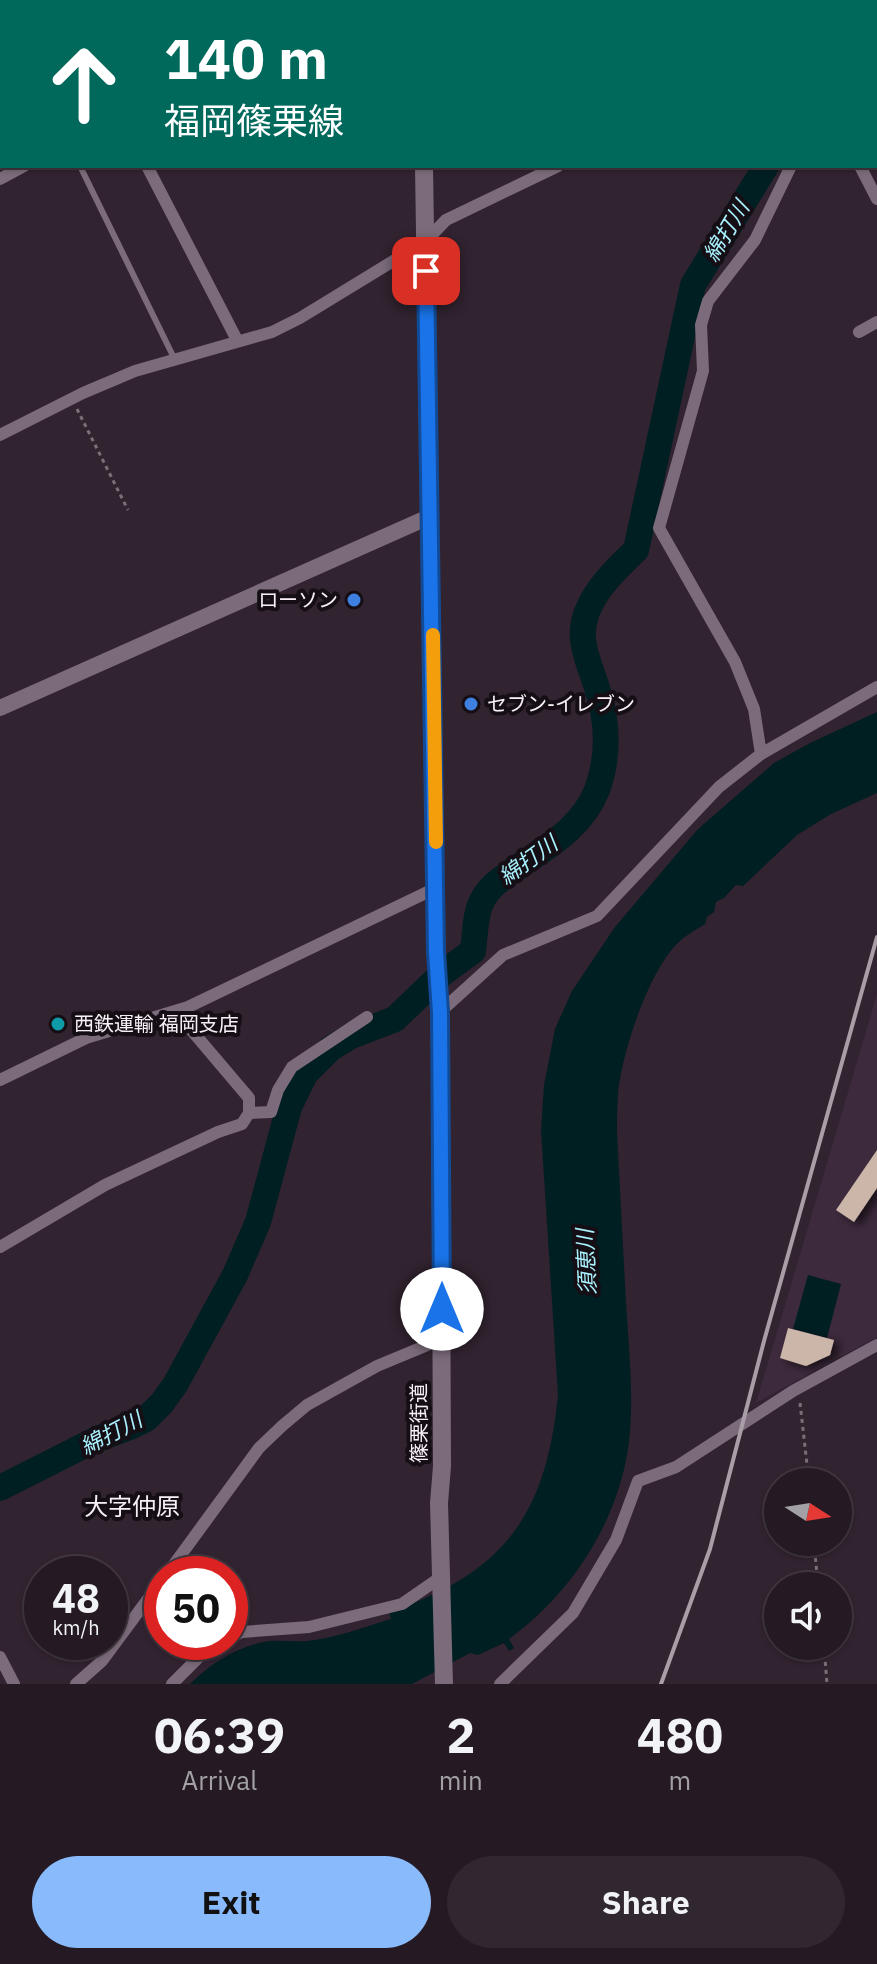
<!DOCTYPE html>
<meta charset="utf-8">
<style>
:root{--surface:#251a24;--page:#312731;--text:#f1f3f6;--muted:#a3a1a6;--line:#423841;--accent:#89bafc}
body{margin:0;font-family:"IBM Plex Sans","Noto Sans JP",sans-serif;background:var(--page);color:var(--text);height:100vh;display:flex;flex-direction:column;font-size:30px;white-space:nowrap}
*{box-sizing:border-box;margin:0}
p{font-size:26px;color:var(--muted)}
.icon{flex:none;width:44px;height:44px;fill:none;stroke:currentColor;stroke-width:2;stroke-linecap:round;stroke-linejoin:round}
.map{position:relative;height:1684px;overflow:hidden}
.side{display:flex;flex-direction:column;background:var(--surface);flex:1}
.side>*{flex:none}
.hud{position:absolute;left:0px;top:0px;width:878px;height:168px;box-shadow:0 2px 6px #0004,0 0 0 2px var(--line);background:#00695c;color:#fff;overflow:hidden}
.needle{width:52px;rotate:102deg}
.buttons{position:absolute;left:764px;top:1468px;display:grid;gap:16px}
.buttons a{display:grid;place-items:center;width:88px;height:88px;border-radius:50%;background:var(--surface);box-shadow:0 2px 6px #0004,0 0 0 2px var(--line);font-size:40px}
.speed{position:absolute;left:24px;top:1556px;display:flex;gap:16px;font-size:40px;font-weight:700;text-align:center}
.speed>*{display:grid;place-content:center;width:104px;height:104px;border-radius:50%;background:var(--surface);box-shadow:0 2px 6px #0004,0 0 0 2px var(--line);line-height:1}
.speed small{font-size:20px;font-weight:400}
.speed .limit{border:12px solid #d22;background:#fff;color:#111}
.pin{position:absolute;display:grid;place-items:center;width:68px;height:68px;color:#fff;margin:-34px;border-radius:16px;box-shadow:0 4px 12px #0006}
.me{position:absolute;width:88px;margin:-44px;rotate:0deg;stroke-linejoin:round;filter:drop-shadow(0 0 6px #0008)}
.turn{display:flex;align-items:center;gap:28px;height:168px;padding:0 32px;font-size:36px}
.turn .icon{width:104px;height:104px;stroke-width:2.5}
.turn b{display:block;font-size:56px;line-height:68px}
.eta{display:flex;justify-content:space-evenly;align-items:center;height:136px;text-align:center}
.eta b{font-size:48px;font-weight:700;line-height:56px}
.action{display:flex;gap:16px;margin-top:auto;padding:16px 32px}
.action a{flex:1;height:92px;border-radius:48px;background:var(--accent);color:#111;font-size:32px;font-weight:700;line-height:92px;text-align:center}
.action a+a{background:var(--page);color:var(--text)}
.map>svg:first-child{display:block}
.built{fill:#3d2a3c}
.water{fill:#001f23}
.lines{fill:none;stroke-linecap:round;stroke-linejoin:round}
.river{stroke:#001f23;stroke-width:26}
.building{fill:#ccb5a9;filter:url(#shadow)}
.path{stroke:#7b6f7a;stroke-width:3;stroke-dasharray:4 4;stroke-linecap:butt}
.service{stroke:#7c6c7b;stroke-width:6}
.minor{stroke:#7c6c7b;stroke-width:12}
.tertiary{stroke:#7c6c7b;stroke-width:16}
.secondary{stroke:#7c6c7b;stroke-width:18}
.rail{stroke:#a99ea8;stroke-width:4}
.route-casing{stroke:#114b97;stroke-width:20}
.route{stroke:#1a73e8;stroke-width:14}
.slow{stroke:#f59e0b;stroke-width:14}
.shop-dot{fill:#3f7fe0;stroke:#150f15;stroke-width:3}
.culture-dot{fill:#0f9aa8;stroke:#150f15;stroke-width:3}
.labels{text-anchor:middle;stroke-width:8;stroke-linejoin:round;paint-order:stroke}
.poi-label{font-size:20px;fill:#f9eff8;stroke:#150f15;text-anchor:start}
.street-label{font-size:20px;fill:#f9eff8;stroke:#150f15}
.water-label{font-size:22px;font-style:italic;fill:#a8f1fd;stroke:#150f15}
.quarter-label{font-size:24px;fill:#f9eff8;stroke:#150f15}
</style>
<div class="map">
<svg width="877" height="1684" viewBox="0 0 877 1684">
<defs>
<filter id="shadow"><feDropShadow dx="6" dy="3.5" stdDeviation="4" flood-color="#0009"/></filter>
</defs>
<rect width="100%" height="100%" fill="#312330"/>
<polygon class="built" points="877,994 877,1337 756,1403"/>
<g class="water">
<path d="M 877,712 L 877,793 L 831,814 L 797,835 L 743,886 L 736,885 L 724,898 L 716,902 L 714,912 L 707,917 L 705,924 C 696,930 686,935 679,942 C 649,969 621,1055 618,1095 C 617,1108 617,1120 617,1132 C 620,1189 623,1246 626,1303 C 629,1348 634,1397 629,1442 C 619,1521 572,1593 509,1639 L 514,1648 L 509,1651 L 504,1643 L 478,1655 L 470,1653 L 412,1684 L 190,1684 C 211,1663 239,1645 270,1641 C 282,1640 295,1642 307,1641 C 336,1638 364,1627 391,1619 L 389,1612 C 504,1573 546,1516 558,1395 L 541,1130 L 544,1085 L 555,1029 L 572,991 L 615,927 L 698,829 L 774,763 L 810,743 Z"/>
<polygon points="808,1275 841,1284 827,1338 793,1329"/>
</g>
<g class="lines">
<g class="river">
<polyline points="876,28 877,27"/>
<path d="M 0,1488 L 95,1440 L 132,1426 L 146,1419 L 162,1403 L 175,1385 L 235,1275 L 258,1222 L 289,1107 L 305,1074 L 330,1049 L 351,1036 L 395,1019 L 443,973 L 473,951 C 475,936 475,916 481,903 C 488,887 501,879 515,869 C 547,847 582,828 597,790 C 609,757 608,721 597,688 C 589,662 576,639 587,612 C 596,588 618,567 636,550 L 693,285 L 766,166"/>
</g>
</g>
<g class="building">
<polygon points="877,1150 877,1188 854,1222 836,1210"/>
<polygon points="788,1328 834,1340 830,1355 806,1366 780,1358"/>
</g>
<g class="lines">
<g class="path">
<polyline points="876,43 877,42"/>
<polyline points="77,409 128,510"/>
<polyline points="800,1403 809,1482"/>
<polyline points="814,1542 818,1586"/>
<polyline points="824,1646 827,1684"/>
</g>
<g class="service">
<polyline points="135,0 136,2"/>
<polyline points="146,0 147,2"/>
<polyline points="164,0 165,2"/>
<polyline points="172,0 173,2"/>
<polyline points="380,2 384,0"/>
<polyline points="80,166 175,360"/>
</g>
<g class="minor">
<polyline points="876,8 877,7"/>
<polyline points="147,166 237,340"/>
<polyline points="860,166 877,199"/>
<polyline points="0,179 24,166"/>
<polyline points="859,332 877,322"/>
<polyline points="0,435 83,393 135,371 272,332 300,318 426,241 446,220 558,166"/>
<polyline points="761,754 754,709 735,662 659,528 703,371 701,325 708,301 755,240 791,166"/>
<polyline points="440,1012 503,955 597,916 719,787 761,754 877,687"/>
<polyline points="0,1080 86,1038 188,1007 436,888"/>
<polyline points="249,1113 271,1112 278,1090 292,1067 367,1017"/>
<polyline points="0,1247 105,1185 218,1132 242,1124 249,1113 249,1098 182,1019 179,1010"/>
<polyline points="167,1574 259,1448 282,1426 307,1405 377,1366 442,1339"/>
<polyline points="230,1638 242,1632 309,1627 402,1604 441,1577"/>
<polyline points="0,1657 14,1684"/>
<polyline points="76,1684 102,1661 162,1580"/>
<polyline points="172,1684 207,1649 221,1642"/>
<polyline points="500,1684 573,1613 616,1540 638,1481 676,1467 793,1391 877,1345"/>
</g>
<g class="tertiary">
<polyline points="221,0 222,2"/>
<polyline points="0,708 431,516"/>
</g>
<g class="secondary">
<polyline points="421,0 421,2"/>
<polyline points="424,166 436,952 440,1012 442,1466 439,1503 444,1684"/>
</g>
<polyline class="rail" points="661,1684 710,1549 764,1341 877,937"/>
</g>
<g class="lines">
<g class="route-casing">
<polyline id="route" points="426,271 436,952 440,1012 442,1309"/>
</g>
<use href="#route" class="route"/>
<polyline class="slow" points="433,635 436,842"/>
</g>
<g class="shop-dot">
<circle cx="354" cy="600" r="8"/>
<circle cx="471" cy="704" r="8"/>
</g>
<circle class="culture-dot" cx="58" cy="1024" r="8"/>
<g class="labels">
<g class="poi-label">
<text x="338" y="607" text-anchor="end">ローソン</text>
<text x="487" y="711">セブン-イレブン</text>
<text x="74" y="1031">西鉄運輸 福岡支店</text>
</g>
<g class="street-label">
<text transform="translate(419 1423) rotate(-90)" y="7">篠栗街道</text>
</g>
<g class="water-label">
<text transform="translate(726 231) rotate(-59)" y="8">綿打川</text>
<text transform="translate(528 860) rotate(-36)" y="8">綿打川</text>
<text transform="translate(586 1262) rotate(-93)" y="8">須恵川</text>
<text transform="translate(111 1433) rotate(-28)" y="8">綿打川</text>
</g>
<g class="quarter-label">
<text x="132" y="1515">大字仲原</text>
</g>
</g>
</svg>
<div class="buttons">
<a><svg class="needle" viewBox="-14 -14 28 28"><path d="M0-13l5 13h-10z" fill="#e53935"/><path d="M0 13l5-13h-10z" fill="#a3a1a6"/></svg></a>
<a><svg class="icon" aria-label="sound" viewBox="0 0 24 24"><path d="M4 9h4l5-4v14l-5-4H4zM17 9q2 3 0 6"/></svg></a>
</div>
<div class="speed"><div>48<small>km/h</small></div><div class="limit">50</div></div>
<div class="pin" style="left:426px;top:271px;background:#d93025"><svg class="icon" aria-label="arrive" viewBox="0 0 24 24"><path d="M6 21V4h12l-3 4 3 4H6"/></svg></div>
<svg class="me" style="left:442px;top:1309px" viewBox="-20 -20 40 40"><circle r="19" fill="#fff"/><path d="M0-13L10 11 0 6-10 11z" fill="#1a73e8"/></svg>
<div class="hud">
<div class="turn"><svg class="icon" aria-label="ahead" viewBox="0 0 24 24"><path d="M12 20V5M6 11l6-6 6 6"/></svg><div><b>140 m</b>福岡篠栗線</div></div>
</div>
</div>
<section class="side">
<div class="eta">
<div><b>06:39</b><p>Arrival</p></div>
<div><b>2</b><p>min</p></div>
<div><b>480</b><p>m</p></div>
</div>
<div class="action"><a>Exit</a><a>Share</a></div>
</section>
